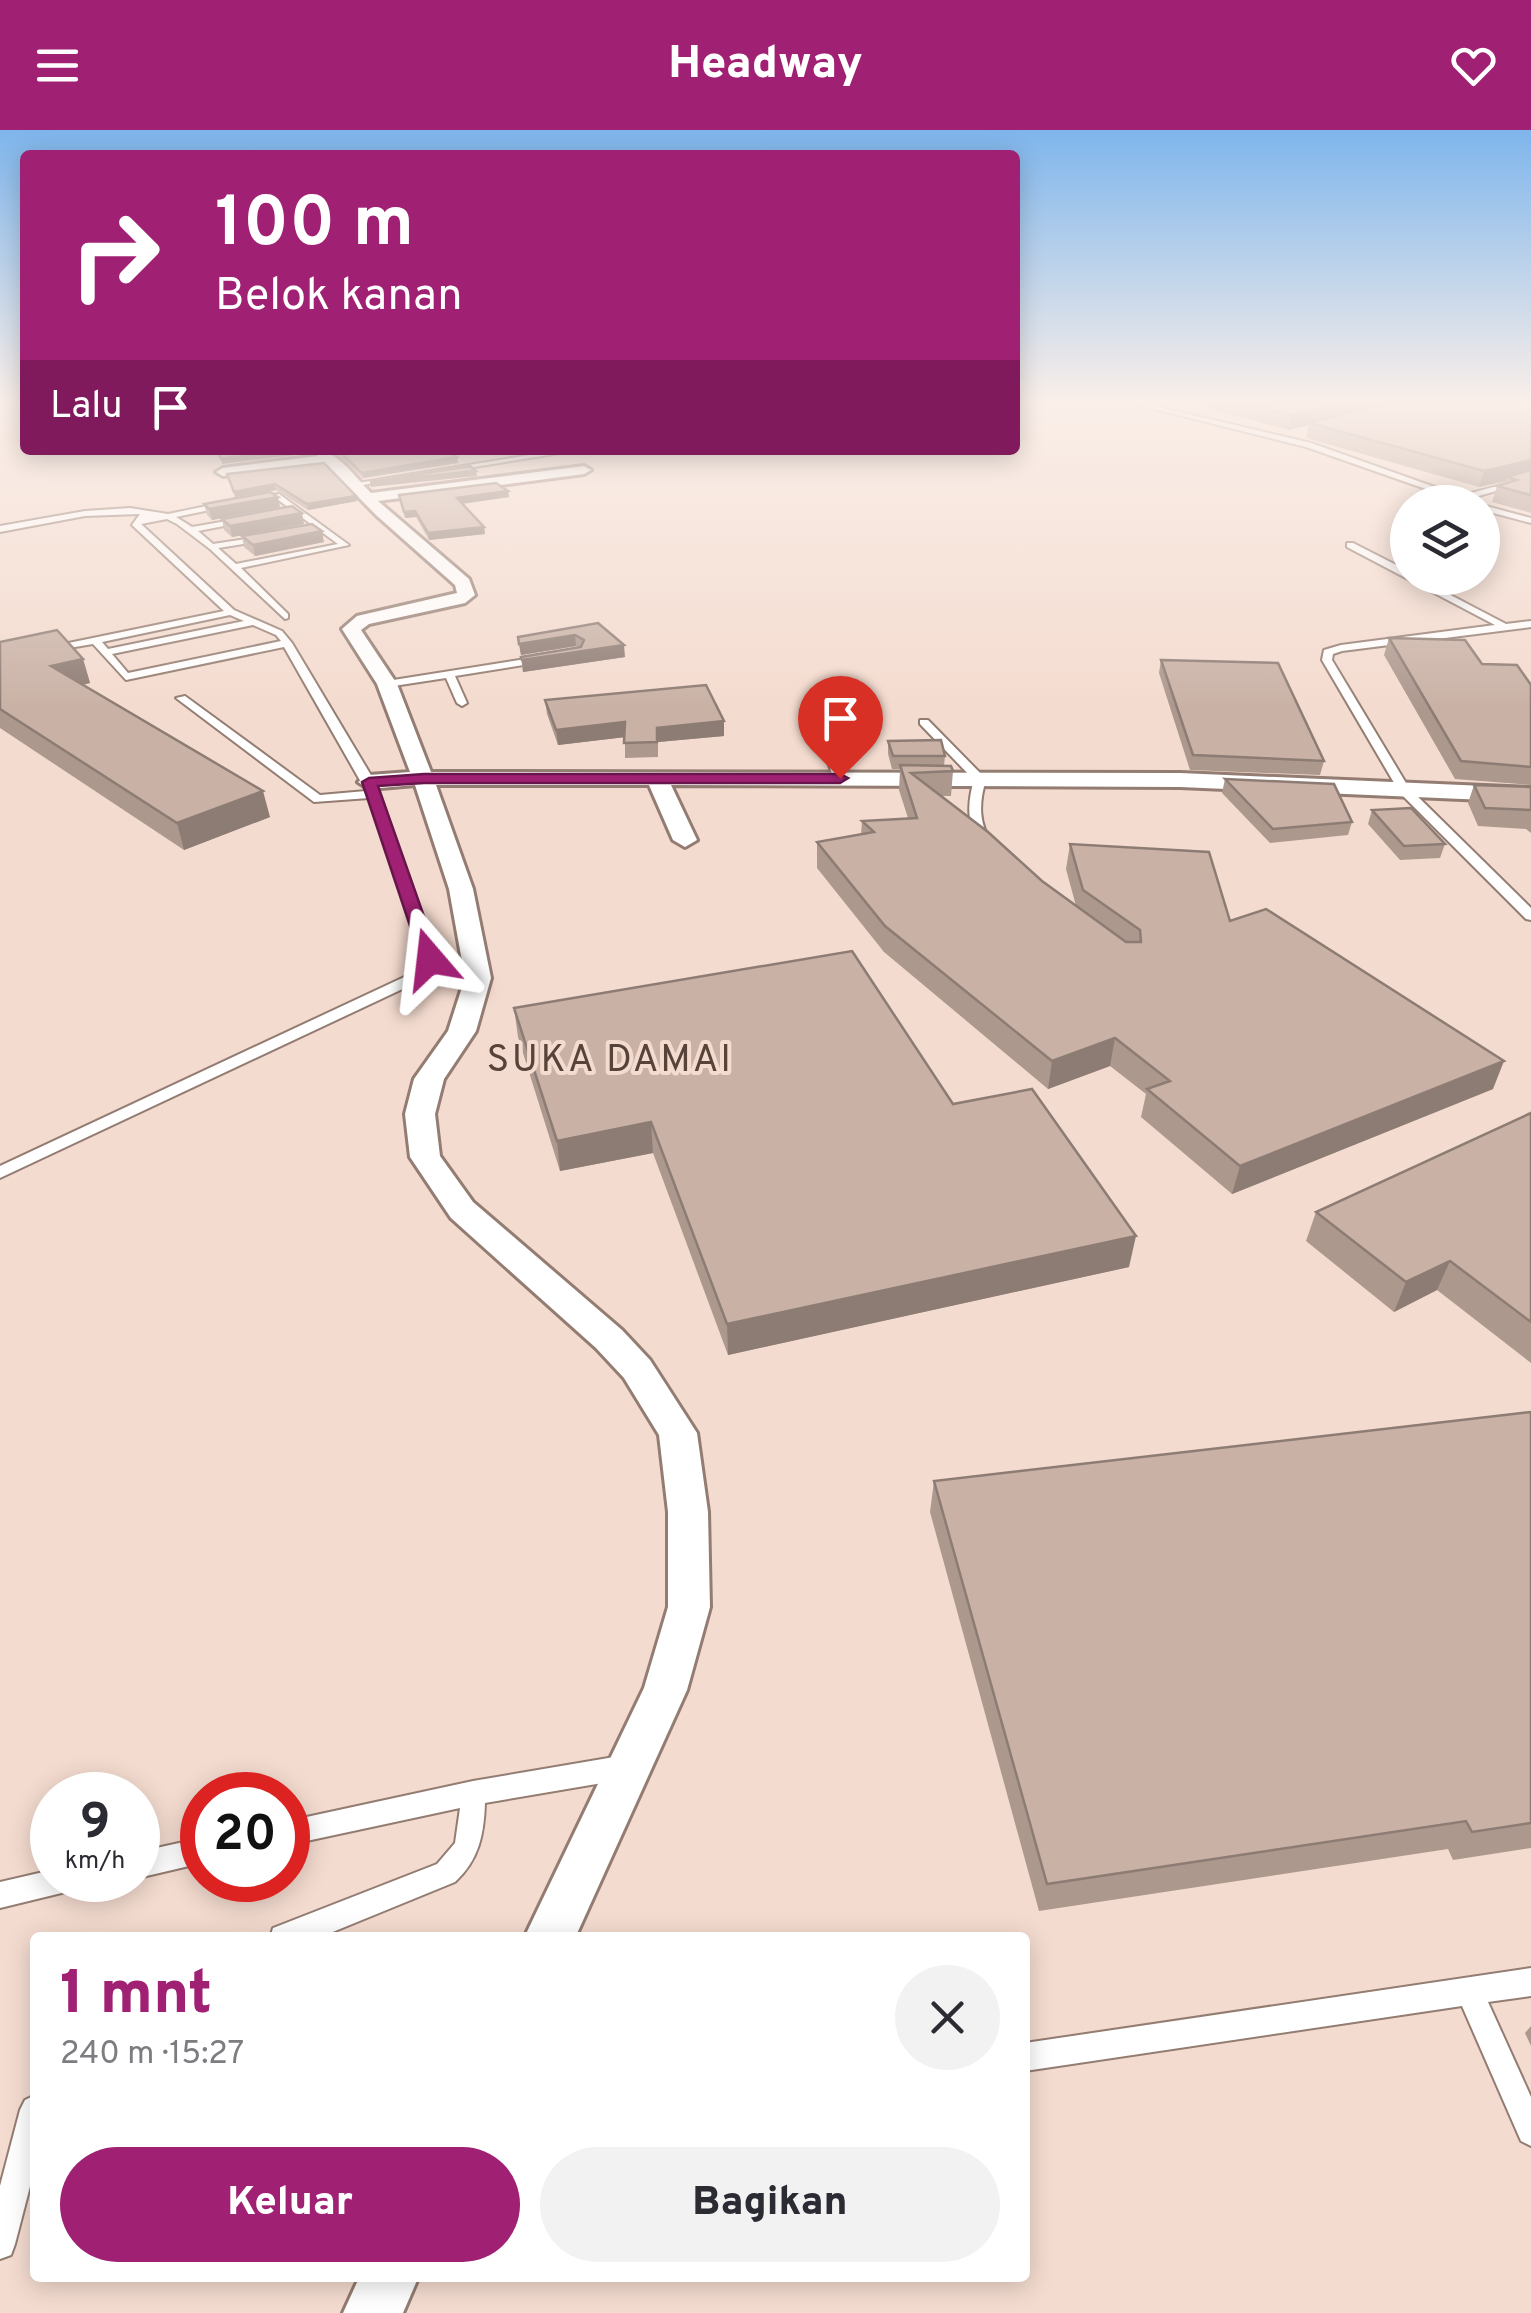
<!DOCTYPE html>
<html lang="id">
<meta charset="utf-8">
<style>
:root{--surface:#fff;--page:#f2f2f3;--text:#2b2b33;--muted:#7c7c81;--accent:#a02173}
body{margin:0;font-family:Overpass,sans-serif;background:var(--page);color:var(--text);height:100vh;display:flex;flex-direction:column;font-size:38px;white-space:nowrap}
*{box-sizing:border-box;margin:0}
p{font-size:32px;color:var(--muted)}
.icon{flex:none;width:55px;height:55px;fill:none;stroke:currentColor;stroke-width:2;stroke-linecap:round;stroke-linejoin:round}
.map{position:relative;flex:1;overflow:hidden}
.panel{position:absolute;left:30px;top:1802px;width:1000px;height:350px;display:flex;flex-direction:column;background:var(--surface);border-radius:10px;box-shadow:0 5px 25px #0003}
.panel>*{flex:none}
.banner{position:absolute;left:20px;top:20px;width:1000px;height:305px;border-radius:10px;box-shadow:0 5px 25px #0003;background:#a02173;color:#fff;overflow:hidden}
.fabs{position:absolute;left:1390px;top:355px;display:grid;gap:20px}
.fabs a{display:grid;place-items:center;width:110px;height:110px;border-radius:50%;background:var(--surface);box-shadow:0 5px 25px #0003;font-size:50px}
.speed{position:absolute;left:30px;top:1642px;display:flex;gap:20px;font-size:50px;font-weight:700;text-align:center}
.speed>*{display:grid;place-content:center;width:130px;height:130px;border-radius:50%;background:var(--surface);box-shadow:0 5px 25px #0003;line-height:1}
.speed small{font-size:25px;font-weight:400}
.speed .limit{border:15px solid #d22;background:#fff;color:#111}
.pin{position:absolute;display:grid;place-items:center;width:85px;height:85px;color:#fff;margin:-102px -42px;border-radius:50% 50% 50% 0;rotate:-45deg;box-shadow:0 0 10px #0007}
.pin .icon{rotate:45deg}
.me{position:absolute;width:110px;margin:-55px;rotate:343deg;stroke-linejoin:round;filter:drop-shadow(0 0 8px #0008)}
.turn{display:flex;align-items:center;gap:35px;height:210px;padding:0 30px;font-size:45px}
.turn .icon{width:130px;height:130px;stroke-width:2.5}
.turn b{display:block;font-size:70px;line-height:85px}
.then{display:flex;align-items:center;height:95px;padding:0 30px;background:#0003;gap:20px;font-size:38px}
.round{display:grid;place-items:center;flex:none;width:105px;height:105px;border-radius:52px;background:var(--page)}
.headline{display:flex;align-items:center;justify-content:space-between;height:170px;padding:0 30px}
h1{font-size:60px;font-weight:800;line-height:75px;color:var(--accent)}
.button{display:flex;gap:20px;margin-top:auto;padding:20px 30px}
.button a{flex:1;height:115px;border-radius:60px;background:var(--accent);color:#fff;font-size:40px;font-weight:800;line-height:115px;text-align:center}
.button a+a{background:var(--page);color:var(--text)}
header{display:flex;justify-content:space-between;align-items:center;height:130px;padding:0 30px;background:var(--accent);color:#fff;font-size:45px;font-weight:800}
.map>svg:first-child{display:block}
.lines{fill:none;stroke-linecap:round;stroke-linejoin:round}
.service-casing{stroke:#937c71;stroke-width:4}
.minor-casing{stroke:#937c71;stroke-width:6}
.service{fill:#fff;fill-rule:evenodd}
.minor{fill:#fff;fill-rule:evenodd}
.wall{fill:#ad988e}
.shaded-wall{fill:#8d7c74}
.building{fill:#c9b1a5;stroke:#8d7c74;stroke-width:2.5}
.route{fill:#a02173;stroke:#68154b;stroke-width:2.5}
.labels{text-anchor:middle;stroke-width:8;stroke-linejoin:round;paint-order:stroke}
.quarter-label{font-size:38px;letter-spacing:2.5px;fill:#574339;stroke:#f4dbcf}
</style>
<header><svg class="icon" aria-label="menu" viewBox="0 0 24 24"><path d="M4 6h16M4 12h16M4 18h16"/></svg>Headway<svg class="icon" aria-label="heart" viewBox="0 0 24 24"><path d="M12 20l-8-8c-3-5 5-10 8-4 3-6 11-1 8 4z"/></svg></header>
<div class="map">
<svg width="1531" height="2183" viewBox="0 0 1531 2183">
<rect width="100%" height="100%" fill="#f4dbcf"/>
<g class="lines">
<g class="service-casing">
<g id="service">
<polygon points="1130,273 1141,273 1311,313 1460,366 1531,347 1531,351 1468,369 1473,372 1463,372 1306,317"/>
<polygon points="561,320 579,320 356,356 352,354"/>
<path d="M 279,364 L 349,415 L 241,438 L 288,484 L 288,488 L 285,489 L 210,419 L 177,394 L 167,389 L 141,394 L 234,480 L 282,501 L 292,513 L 375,652 L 437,829 L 426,848 L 0,1048 L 0,1036 L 415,842 L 423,829 L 369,668 L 314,672 L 176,568 L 185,566 L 320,665 L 366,661 L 284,517 L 126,550 L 93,514 L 45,522 L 44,520 L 49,517 L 224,481 L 132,395 L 140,384 L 85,386 L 0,402 L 0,396 L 85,381 L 130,378 L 168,384 L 226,372 L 229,376 L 176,387 L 192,397 L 250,387 L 250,391 L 198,401 L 213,414 L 266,406 L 263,411 L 218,418 L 236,434 L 338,414 L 277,369 L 252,371 L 248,369 ZM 230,485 L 244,491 L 108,519 L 102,512 ZM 253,495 L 276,505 L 281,511 L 128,543 L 112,524 Z"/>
<polygon points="1482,375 1531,388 1531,393 1482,380"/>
<polygon points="1347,413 1353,413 1408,441 1408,448 1418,448 1506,494 1531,491 1531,497 1342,521 1333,524 1332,530 1409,658 1531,778 1531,790 1526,789 1400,663 1322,530 1324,520 1341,515 1495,495 1347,417"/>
<polygon points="545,526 549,527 549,531 455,546 467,573 462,576 457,573 446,548 387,557 382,554 387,551"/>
<path d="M 920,590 L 928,590 L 986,649 C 979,673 978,694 993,714 L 991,717 L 983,717 C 966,696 967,674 974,650 L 920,594 Z"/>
<polygon points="824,602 830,605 846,649 844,651 834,649 818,605"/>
<path d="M 626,1625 L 635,1629 L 638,1637 L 635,1645 L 626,1649 L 485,1673 C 484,1704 479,1730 455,1752 L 318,1808 L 270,1808 L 273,1798 L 437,1734 L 455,1713 L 460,1678 L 288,1715 L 288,1691 L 473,1651 Z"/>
<polygon points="202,1708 202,1733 138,1748 138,1722"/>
<polygon points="52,1740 52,1750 82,1750 78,1759 0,1778 0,1752"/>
<polygon points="1531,1838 1531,1866 1488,1872 1531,1967 1531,2016 1521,2011 1462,1876 1025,1941 1025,1913"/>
<polygon points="35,1965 35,2037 15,2114 11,2125 0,2129 0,2056 20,1980 25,1970"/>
</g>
</g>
<g class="minor-casing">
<g id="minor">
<path d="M 313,320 C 338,320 353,345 371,363 L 584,336 L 591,340 L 584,344 L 378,371 L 469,449 L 475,465 L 465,473 L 369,494 L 361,500 L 397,554 L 431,642 L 1180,643 L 1531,658 L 1531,672 L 1180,657 L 671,655 L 697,710 L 685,717 L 673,710 L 649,655 L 436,655 L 473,759 L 491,848 L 476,901 L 444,949 L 435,984 L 440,1026 L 473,1072 L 622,1200 L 650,1230 L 697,1303 L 708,1382 L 710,1477 L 687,1560 L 575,1808 L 524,1808 L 644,1558 L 668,1477 L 668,1382 L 659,1305 L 624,1248 L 596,1218 L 451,1088 L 410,1027 L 405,984 L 414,949 L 448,901 L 465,848 L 449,759 L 415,655 L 369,659 L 358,652 L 369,645 L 410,642 L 377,554 L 342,499 L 357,486 L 457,463 L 455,455 L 376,385 L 326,334 L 223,346 L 216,342 L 223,338 L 318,326 Z"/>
<polygon points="359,2148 418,2148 403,2183 343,2183"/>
</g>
</g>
<use href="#service" class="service"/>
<use href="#minor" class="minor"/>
</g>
<g class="wall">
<polygon points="1190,273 1531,273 1531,383 1492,372 1497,356 1505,353 1506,351 1479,357 1306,308 1309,295 1288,300"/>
<polygon points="328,320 446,320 457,327 458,333 363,348 340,326"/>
<polygon points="227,344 357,371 308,380 276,360 235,367"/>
<polygon points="508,361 509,367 463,374 484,397 485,404 429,410 416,387 405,388 399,365"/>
<polygon points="204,374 280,377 212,390 207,385"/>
<polygon points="222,389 304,394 232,407 224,400"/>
<polygon points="242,406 324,412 255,426 244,417"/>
<polygon points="598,493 625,527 523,542 521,527 579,518 576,516 521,525 518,507"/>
<polygon points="1389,508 1482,534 1531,555 1531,655 1455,649 1384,525"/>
<polygon points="0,512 83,529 90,553 83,555 270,687 184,720 0,598"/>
<polygon points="1161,530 1324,631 1320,645 1190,640 1159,543"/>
<polygon points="545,570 724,606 658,612 658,627 625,628 625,607 558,615 547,584"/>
<polygon points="888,611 945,626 944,636 953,641 951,666 941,666 1042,751 1076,776 1066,739 1070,714 1230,791 1493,959 1232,1064 1141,987 1146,964 1110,936 1048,959 884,822 817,738 817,712 861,705 862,691 908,688 899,660 900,639 892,639 888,624"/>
<polygon points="1225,649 1352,692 1348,705 1270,713 1222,663"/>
<polygon points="1474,655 1531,657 1531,703 1526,699 1478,696 1468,673"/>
<polygon points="1372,680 1445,714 1440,728 1400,730 1368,694"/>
<polygon points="514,878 953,974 1129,1137 728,1225 653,1023 560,1041 518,907"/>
<polygon points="1531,983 1531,1233 1437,1160 1394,1182 1306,1111 1316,1082"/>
<polygon points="1531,1282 1531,1718 1453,1730 1448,1719 1039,1781 930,1382 934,1351"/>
<polygon points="1531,1896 1531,1916 1525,1903"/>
</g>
<g class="shaded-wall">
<polygon points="1345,273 1404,273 1310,293 1309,295 1288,300 1291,285"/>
<polygon points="290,320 310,320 311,323 222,334 221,329"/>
<polygon points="457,327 458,333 363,348 362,343"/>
<polygon points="1531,330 1531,345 1507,347 1506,351 1479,357 1484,341"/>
<polygon points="476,341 477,346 371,357 370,352"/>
<polygon points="275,354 276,360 235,367 234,362"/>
<polygon points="508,361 509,367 458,374 457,368"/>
<polygon points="356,366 357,371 308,380 307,374"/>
<polygon points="278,367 280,377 212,390 209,379"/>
<polygon points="415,381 416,387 405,388 404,382"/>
<polygon points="302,383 304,394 232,407 230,396"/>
<polygon points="484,397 485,404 429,410 428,403"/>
<polygon points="322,401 324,412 255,426 253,415"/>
<polygon points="575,505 576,516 521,525 519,514"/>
<polygon points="624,515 625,527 523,542 522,530"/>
<polygon points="83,529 90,553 59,560 51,536"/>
<polygon points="724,591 724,606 658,612 657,598"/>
<polygon points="625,592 626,607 558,615 556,600"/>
<polygon points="263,661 270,687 184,720 177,693"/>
<polygon points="1115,908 1110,936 1048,959 1052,931"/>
<polygon points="1504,931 1493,959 1232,1064 1240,1036"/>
<polygon points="651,992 653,1023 560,1041 557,1011"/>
<polygon points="1136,1106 1129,1137 728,1225 727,1194"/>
<polygon points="1450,1131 1437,1160 1394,1182 1406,1152"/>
</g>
<g class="building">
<polygon points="1246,273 1345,273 1291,285"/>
<polygon points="1385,273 1531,273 1531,330 1484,341 1310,293"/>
<polygon points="238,320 290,320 221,329 218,322"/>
<polygon points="338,320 446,320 457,327 362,343"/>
<polygon points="324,333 356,366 307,374 275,354 234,362 227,344"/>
<polygon points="470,336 476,341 370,352"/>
<polygon points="1531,340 1531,365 1497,356 1517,350 1507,347"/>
<polygon points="496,353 508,361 457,368 484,397 428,403 415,381 404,382 399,365"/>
<polygon points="270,362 278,367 209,379 204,374"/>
<polygon points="292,376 302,383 230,396 222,389"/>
<polygon points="312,394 322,401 253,415 242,406"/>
<polygon points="598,493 624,515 522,530 521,527 581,517 584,510 575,505 519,514 518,507"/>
<polygon points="57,500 83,529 51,536 263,661 177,693 0,579 0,512"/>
<polygon points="1389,508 1465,510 1482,534 1517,535 1531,555 1531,637 1461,631"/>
<polygon points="1161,530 1278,533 1324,631 1193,625"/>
<polygon points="706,555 724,591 657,598 657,612 624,613 625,592 556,600 545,570"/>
<polygon points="941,610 945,626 893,626 888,611"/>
<polygon points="900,635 951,636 953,641 911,643 988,702 1042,751 1126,812 1141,812 1140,800 1083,760 1070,714 1209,722 1230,791 1266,779 1504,931 1240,1036 1147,959 1170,951 1115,908 1052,931 885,796 817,712 874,702 862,691 917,688"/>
<polygon points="1225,649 1334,654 1352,692 1273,699"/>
<polygon points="1474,655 1531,657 1531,680 1485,678"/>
<polygon points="1411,678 1445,714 1404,716 1372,680"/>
<polygon points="852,821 953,974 1032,959 1136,1106 727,1194 651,992 557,1011 514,878"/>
<polygon points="1531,983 1531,1192 1450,1131 1406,1152 1316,1082"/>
<polygon points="1531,1282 1531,1693 1472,1702 1466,1691 1047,1754 934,1351"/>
</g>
<linearGradient id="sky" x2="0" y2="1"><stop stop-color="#7eb5ec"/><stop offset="0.47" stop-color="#faefe9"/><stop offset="1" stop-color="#faefe9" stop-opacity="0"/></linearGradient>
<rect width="1531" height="578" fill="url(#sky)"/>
<polygon class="route" points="424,644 840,644 848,648 840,653 424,653 378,656 439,829 430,834 421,829 362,652 369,648"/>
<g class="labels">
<g class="quarter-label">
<text x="610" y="941">SUKA DAMAI</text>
</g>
</g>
</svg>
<div class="fabs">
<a><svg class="icon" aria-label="layers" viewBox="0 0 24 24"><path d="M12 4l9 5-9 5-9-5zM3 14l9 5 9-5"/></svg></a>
</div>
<div class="speed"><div>9<small>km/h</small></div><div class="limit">20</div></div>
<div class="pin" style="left:840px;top:648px;background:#d93025"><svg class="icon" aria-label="arrive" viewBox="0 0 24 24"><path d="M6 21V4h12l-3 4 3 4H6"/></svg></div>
<svg class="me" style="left:430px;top:829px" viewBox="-20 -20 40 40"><path d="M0-17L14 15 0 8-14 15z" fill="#a02173" stroke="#fff" stroke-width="4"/></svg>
<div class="banner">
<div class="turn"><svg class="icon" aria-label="right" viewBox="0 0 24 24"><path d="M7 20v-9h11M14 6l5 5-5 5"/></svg><div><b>100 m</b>Belok kanan</div></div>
<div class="then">Lalu<svg class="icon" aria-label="arrive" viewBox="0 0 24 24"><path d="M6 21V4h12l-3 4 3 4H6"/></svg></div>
</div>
<section class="panel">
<div class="headline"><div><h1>1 mnt</h1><p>240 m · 15:27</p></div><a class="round"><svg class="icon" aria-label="close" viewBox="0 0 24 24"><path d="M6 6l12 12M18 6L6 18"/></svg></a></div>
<div class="button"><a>Keluar</a><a>Bagikan</a></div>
</section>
</div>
